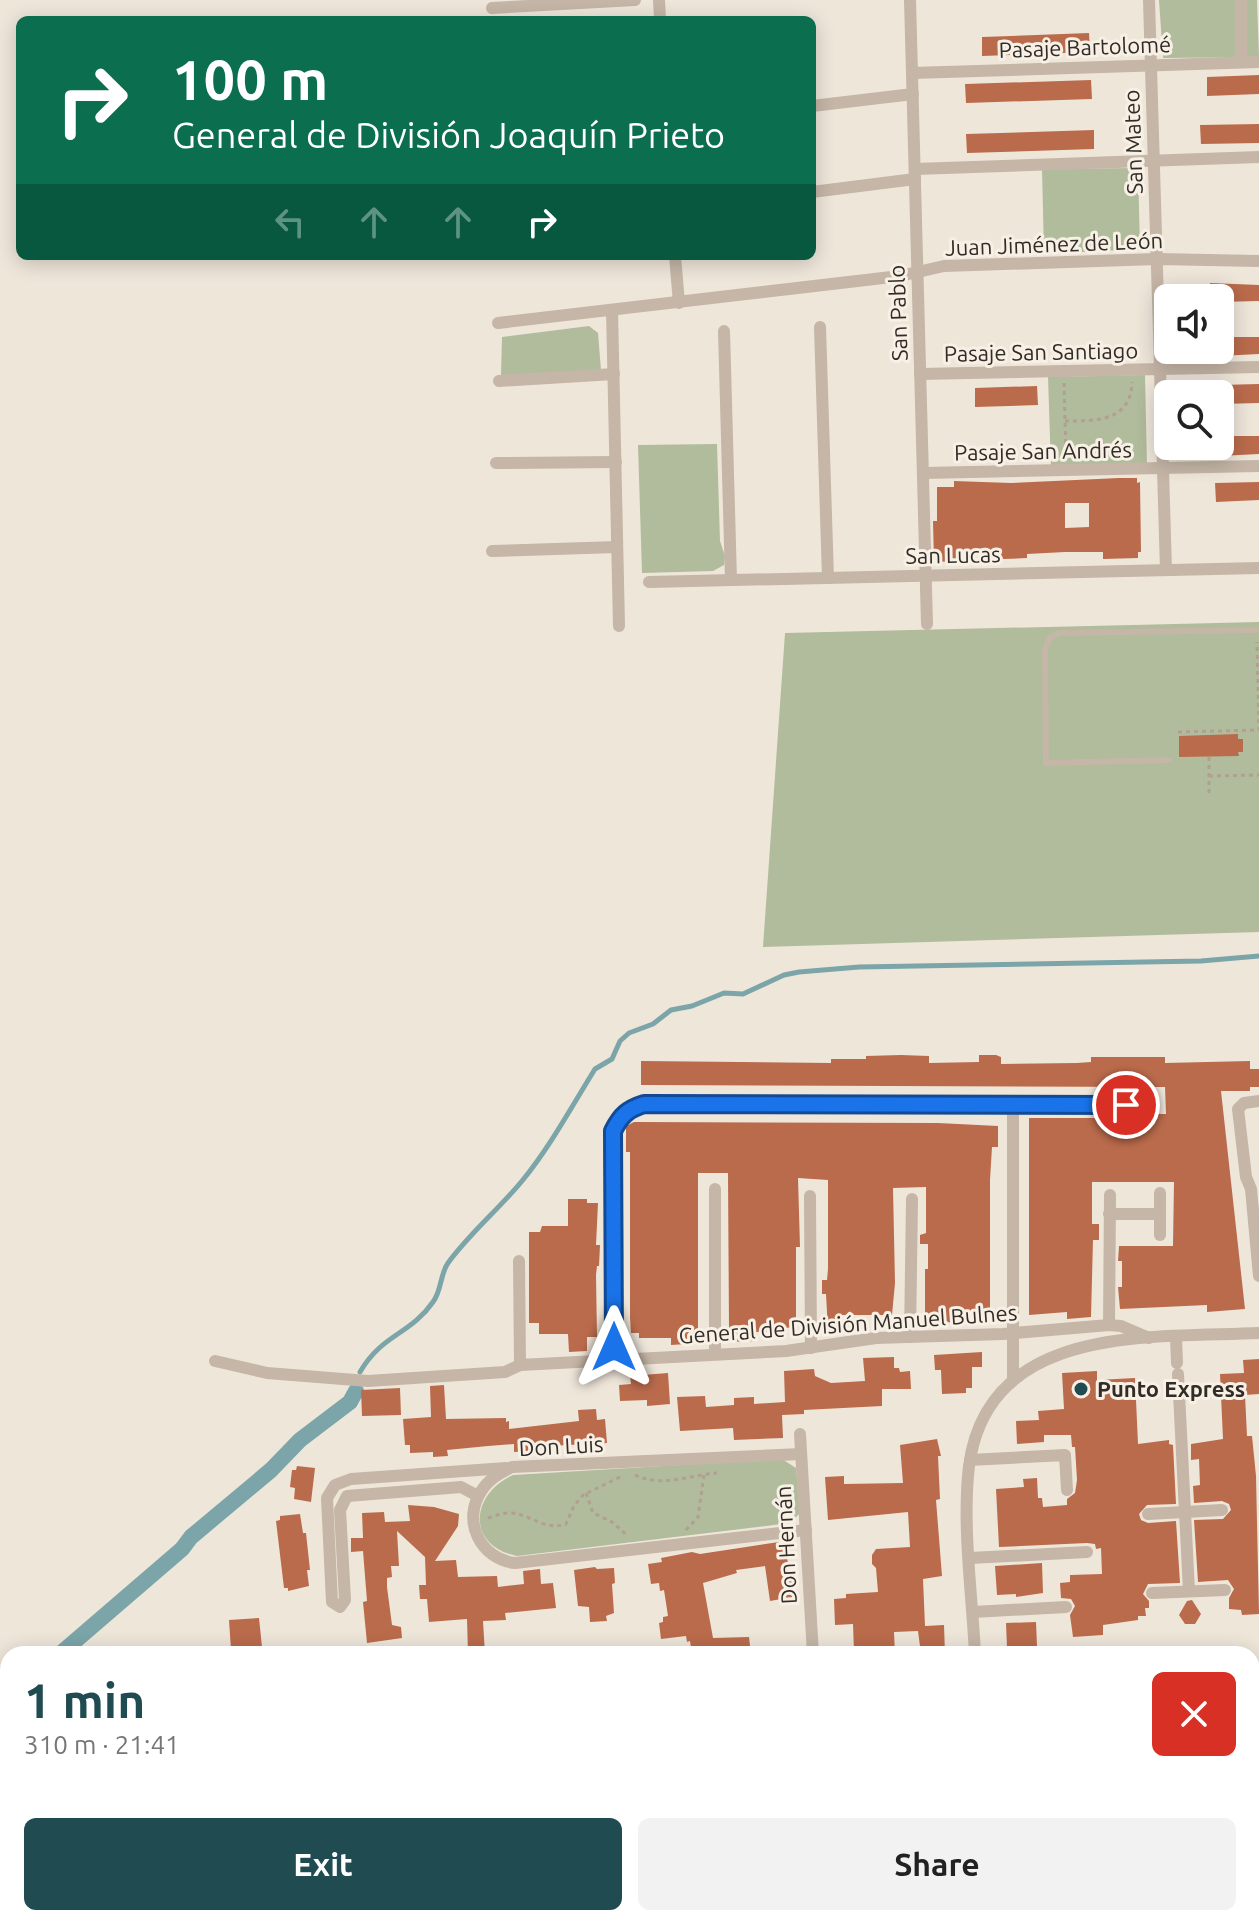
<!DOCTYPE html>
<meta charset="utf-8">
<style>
:root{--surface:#fff;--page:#f2f2f2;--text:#222;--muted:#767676;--accent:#204b50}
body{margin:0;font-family:Ubuntu,sans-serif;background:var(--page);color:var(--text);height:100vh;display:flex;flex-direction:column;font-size:30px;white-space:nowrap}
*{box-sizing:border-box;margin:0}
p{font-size:26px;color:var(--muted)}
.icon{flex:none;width:44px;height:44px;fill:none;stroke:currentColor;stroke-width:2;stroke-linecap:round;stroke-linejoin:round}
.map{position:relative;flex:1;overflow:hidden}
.drawer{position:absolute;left:0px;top:1646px;width:1260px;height:280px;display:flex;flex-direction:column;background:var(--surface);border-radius:24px 24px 0 0;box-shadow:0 4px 20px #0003}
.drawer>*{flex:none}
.guide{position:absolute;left:16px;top:16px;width:800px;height:244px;border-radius:12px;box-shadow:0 4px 20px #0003;background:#0b6e4f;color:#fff;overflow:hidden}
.tools{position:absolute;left:1154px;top:284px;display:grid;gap:16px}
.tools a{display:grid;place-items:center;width:80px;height:80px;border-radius:12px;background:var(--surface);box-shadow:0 4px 20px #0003;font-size:40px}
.pin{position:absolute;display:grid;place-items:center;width:68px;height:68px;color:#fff;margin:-34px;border:4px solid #fff;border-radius:50%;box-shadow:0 2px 8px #0007}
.me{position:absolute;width:88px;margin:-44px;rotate:0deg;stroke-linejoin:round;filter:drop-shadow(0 0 6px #0008)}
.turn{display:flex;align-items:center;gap:28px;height:168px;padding:0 24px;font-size:36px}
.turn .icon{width:104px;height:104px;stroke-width:2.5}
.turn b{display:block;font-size:56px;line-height:68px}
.lanes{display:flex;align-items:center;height:76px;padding:0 24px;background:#0003;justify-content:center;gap:40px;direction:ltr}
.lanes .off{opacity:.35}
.round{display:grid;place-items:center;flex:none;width:84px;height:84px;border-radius:12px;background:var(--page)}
.head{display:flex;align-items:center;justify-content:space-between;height:136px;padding:0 24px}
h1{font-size:48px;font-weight:700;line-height:60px;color:var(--accent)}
.cta{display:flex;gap:16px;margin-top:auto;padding:16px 24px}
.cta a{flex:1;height:92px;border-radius:12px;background:var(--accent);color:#fff;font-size:32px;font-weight:700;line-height:92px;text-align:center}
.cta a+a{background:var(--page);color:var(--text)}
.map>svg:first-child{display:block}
.green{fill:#b0bc9b}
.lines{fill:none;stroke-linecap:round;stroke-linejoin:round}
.stream{stroke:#7ba5a9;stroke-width:5}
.canal{stroke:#7ba5a9;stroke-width:16}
.building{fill:#ba6b4c;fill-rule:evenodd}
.path{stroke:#b1a091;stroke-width:3;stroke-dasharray:4 4;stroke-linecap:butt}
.lane{stroke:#c5b6a7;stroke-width:6}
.street{stroke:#c5b6a7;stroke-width:12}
.route-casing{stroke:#114b97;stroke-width:20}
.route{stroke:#1a73e8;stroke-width:14}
.poi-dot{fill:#204b50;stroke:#f7f0e5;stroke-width:3}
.labels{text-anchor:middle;stroke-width:6;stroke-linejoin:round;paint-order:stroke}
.street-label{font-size:22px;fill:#332b27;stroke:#f7f0e5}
.poi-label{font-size:22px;font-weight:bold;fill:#332b27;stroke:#f7f0e5;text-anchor:start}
</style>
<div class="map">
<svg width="1259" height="1926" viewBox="0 0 1259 1926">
<rect width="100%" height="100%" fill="#efe6da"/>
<g class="green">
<polygon points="1159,0 1257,0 1259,57 1163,58"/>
<polygon points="1138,168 1140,249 1044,254 1042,169"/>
<polygon points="589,326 598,333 601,370 501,376 502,337"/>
<polygon points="1145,375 1147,466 1051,468 1048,377"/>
<polygon points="717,444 720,541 725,556 724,565 713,571 642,573 638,445"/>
<polygon points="1259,622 1259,932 763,947 785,633"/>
<path d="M 782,1459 L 796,1468 L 800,1513 L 790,1523 L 517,1556 C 466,1546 470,1494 513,1475 Z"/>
</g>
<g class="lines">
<path class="stream" d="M 360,1372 C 382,1334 410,1335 433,1302 C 442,1290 440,1274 448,1263 C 470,1233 499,1209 522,1181 C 550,1147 572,1106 595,1069 L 612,1059 L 620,1041 L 629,1033 L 653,1024 L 671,1010 L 692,1006 L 724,993 L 743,994 L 784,975 L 799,972 L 859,967 L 1201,961 L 1259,956"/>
<g class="canal">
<polyline points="60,1654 182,1549 191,1537 271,1470 300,1440 350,1402 356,1391"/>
<polyline points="0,1708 8,1699"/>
</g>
</g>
<g class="building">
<polygon points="1089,33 1090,52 982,56 982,37"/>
<polygon points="1259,75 1259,94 1207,96 1207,77"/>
<polygon points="1091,80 1092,99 966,103 965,84"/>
<polygon points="1259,124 1259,143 1201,144 1200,125"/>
<polygon points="1094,130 1094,149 967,153 966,134"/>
<polygon points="1210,283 1259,285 1259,301 1220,302 1220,298 1211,298"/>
<polygon points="1220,337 1259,337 1259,354 1220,356"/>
<polygon points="1259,384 1259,403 1220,404 1220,385"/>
<polygon points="1037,386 1038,405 975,407 975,388"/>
<polygon points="1220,436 1259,436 1259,454 1220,456"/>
<path d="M 1119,478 L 1137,478 L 1137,483 L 1140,482 L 1141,552 L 1138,552 L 1138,558 L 1103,559 L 1103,552 L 1065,552 L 1027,554 L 1027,558 L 1004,559 L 998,557 L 998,554 L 962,555 L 962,561 L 934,562 L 933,521 L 937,521 L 937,487 L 954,487 L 954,481 L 1011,483 ZM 1065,503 L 1089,503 L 1089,527 L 1065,528 Z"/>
<polygon points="1259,482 1259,500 1216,502 1215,483"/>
<polygon points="1238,734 1238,739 1243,739 1243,752 1238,752 1239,756 1179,757 1179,736"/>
<polygon points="901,1055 929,1056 929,1063 979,1062 979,1055 996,1055 1001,1057 1001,1064 1077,1063 1091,1062 1091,1057 1165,1057 1165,1063 1250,1061 1250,1069 1259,1069 1259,1087 1250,1087 1250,1091 1221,1091 1245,1309 1207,1312 1207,1305 1120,1309 1118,1287 1122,1287 1122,1261 1118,1261 1119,1246 1173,1246 1174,1182 1092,1182 1092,1224 1099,1224 1099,1240 1093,1240 1091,1317 1067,1319 1067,1312 1029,1315 1029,1118 1154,1118 1154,1114 1166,1114 1165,1087 641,1085 641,1061 831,1063 831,1059 866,1059 866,1056"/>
<polygon points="634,1122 938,1123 998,1126 998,1147 992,1147 990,1180 990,1323 925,1322 925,1269 928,1269 928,1244 920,1244 920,1235 926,1233 926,1187 893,1188 895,1283 892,1315 840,1315 840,1330 828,1330 826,1294 822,1294 822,1280 827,1280 828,1269 828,1180 798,1178 800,1247 796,1247 796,1327 784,1328 784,1332 756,1332 757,1341 725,1342 725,1329 729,1328 728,1173 698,1173 698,1333 688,1333 687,1344 671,1345 671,1338 639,1338 639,1333 631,1333 630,1317 630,1152 626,1152 626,1126"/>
<polygon points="568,1199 587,1199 587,1203 598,1203 596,1245 600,1245 599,1266 597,1266 596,1275 597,1337 587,1337 587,1351 569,1352 568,1334 539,1334 539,1323 529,1323 529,1232 540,1232 542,1226 568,1226"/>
<polygon points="982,1352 982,1367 972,1367 972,1388 966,1388 966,1393 942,1394 941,1370 935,1370 934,1355"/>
<polygon points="894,1357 894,1368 899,1368 900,1372 910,1371 911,1389 882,1389 882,1406 804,1410 804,1414 782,1415 783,1438 734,1440 733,1428 680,1431 677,1397 705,1396 706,1407 734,1405 734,1398 754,1397 754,1404 785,1402 784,1371 814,1369 815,1376 831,1383 865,1381 863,1358"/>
<polygon points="1259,1359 1259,1394 1245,1395 1247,1436 1252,1436 1256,1476 1259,1614 1242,1615 1241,1610 1229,1609 1229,1598 1234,1589 1228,1580 1198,1582 1194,1520 1223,1519 1231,1510 1229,1504 1222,1501 1194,1503 1193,1486 1200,1485 1199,1459 1191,1460 1191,1444 1223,1439 1220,1374 1244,1373 1243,1360"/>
<polygon points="1097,1371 1097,1380 1135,1378 1138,1444 1169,1440 1169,1444 1173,1445 1176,1504 1147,1505 1139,1514 1141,1520 1148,1523 1176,1521 1180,1583 1148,1584 1143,1594 1149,1601 1149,1608 1145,1608 1146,1616 1138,1616 1138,1620 1103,1625 1103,1635 1073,1637 1070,1615 1075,1606 1071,1599 1061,1598 1060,1583 1070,1582 1070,1575 1102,1574 1101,1548 1096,1549 1095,1544 1087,1543 999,1547 996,1489 1024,1487 1023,1479 1037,1478 1038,1498 1042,1498 1043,1507 1067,1505 1067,1499 1075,1493 1077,1480 1075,1447 1072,1447 1071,1435 1044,1435 1044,1442 1017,1444 1016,1421 1039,1420 1038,1411 1064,1409 1062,1373"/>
<polygon points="668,1373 670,1404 647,1406 647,1400 620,1401 619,1385 631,1384 630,1376"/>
<polygon points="444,1385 446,1419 506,1418 506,1422 509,1421 509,1429 579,1421 578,1410 596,1409 597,1420 605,1419 607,1443 530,1447 531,1451 514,1452 514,1444 488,1446 447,1450 448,1456 433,1457 433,1452 410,1453 410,1445 405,1445 403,1419 431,1417 430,1386"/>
<polygon points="400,1388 401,1415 362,1416 361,1390"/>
<polygon points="937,1439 941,1456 938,1456 940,1499 936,1500 942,1576 923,1579 925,1626 944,1625 945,1654 921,1654 918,1631 894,1632 895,1654 882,1654 882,1651 854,1652 853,1624 835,1625 834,1599 846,1598 846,1594 878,1592 876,1568 872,1564 872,1555 876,1549 910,1547 908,1512 828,1520 825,1477 844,1476 844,1484 903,1483 900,1445"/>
<polygon points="297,1466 315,1468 311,1502 294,1499 295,1488 290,1487 292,1470 296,1470"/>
<polygon points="408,1505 434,1507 459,1514 458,1526 435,1561 456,1560 458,1577 497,1576 498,1587 524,1584 523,1571 540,1569 541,1584 553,1583 556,1608 505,1613 506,1620 483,1621 485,1654 468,1654 467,1619 429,1622 427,1599 420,1599 419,1585 426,1585 425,1557 397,1531 399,1566 391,1566 392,1577 387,1578 387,1587 392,1625 401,1627 402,1638 367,1643 363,1602 367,1601 363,1551 351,1552 351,1538 363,1538 362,1513 384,1512 385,1522 410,1521"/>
<polygon points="300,1514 303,1533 306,1533 310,1570 307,1570 309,1586 288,1591 288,1588 284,1588 276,1521 280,1520 280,1516"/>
<polygon points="779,1542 785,1548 789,1568 791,1568 793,1597 770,1601 765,1566 736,1570 737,1573 703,1583 713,1638 749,1637 751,1654 692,1654 690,1641 687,1642 686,1636 661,1639 659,1623 663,1622 663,1617 668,1616 664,1590 660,1591 659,1583 651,1584 648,1564 662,1562 661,1558 692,1552 700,1554"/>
<polygon points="1042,1563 1043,1593 1016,1597 1016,1594 997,1595 995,1566"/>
<polygon points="595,1567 597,1569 614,1568 615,1583 612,1584 614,1613 606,1616 607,1621 590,1622 589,1607 578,1606 574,1570"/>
<polygon points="1192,1600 1201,1614 1195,1624 1185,1624 1179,1615 1187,1601"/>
<polygon points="259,1618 262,1647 231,1650 229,1620"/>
<polygon points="1036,1622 1037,1646 1007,1648 1006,1623"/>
</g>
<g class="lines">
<g class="path">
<polyline points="1064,383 1066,455"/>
<path d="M 1065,421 C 1095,421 1131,422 1132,382"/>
<polyline points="1178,732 1259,730 1257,642"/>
<polyline points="1209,757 1209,793"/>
<polyline points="1209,776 1259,775"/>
<path d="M 635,1475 C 662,1488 689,1475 717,1473"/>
<polyline points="586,1493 593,1513 612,1522 628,1536"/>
<path d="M 488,1518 C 495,1516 501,1513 508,1513 C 528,1512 545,1532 566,1524 L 574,1506 L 583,1495 L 620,1477"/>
<polyline points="686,1530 698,1517 704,1475"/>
</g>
<polyline class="lane" points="1169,760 1046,763 1045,651 1049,638 1059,633 1259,630"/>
<g class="street">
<polyline points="659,0 660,20"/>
<polyline points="910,0 927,624"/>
<polyline points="1149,0 1166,570"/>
<polyline points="492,8 635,0"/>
<polyline points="1241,62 1241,0"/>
<polyline points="912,73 1259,62"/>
<polyline points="812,106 913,94"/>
<polyline points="915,169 1259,157"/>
<polyline points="812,192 915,179"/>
<polyline points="675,256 679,303"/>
<polyline points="612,310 619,626"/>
<polyline points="498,323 900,276 944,266 1157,259 1259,261"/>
<polyline points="820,327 828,578"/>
<polyline points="724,331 731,580"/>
<polyline points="920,374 1259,367"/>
<polyline points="499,381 614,374"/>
<polyline points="496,463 616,462"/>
<polyline points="923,473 1259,466"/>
<polyline points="492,551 617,547"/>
<polyline points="649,582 1259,568"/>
<polyline points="1259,1101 1244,1103 1238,1109 1246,1177 1251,1189 1259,1276"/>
<polyline points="715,1189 715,1354"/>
<polyline points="1160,1193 1160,1235"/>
<polyline points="810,1196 811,1348"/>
<polyline points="1109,1214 1160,1214"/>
<polyline points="519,1261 520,1365"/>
<polyline points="1109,1325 1110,1195"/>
<polyline points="910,1337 912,1199"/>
<polyline points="1176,1337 1177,1363"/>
<path d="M 614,1359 L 613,1131 C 621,1115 628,1109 644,1104 L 1154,1105"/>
<polyline points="215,1361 267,1373 368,1381 505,1372 520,1365 786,1351 876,1338 1003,1334 1109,1325 1121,1326 1149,1338"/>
<polyline points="1178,1374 1189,1591"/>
<polyline points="1013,1380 1013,1105"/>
<polyline points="800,1434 813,1654"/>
<path d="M 801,1454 L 512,1467 C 500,1473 489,1479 482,1490 C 461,1520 480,1559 515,1563 L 806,1530"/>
<polyline points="970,1460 1065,1455 1067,1490"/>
<polyline points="478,1496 461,1487 347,1496 340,1510 345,1600 340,1607 332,1602 327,1498 335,1485 351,1479 506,1468"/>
<polyline points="1148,1514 1222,1510"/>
<polyline points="970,1558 1087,1552"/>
<polyline points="1152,1593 1225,1590"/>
<polyline points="973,1612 1066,1607"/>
<path d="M 975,1654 C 972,1594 962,1524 969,1466 C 988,1323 1152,1338 1259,1333"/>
<polyline points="1252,1806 1259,1805"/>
<polyline points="168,1918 168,1926"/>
<polyline points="260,1918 261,1926"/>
<polyline points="692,1918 692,1926"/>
<polyline points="829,1918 830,1926"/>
<polyline points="988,1919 1004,1918"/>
<polyline points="41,1926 49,1923 130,1918"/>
</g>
</g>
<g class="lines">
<g class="route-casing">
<path id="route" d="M 614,1347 L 613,1131 C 621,1115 628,1109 644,1104 L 1126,1105"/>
</g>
<use href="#route" class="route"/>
</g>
<circle class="poi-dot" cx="1081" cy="1389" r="8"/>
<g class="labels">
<g class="street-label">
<text transform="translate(1085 47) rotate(-2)" y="8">Pasaje Bartolomé</text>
<text transform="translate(1133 142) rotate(-92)" y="8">San Mateo</text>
<text transform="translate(1054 244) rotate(-2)" y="8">Juan Jiménez de León</text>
<text transform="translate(898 313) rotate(-92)" y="8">San Pablo</text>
<text transform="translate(1041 352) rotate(-1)" y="8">Pasaje San Santiago</text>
<text transform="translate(1043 451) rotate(-1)" y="8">Pasaje San Andrés</text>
<text transform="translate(953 555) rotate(-1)" y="8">San Lucas</text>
<text transform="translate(848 1324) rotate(-4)" y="8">General de División Manuel Bulnes</text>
<text transform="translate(561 1446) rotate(-3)" y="8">Don Luis</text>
<text transform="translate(786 1545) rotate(-93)" y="8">Don Hernán</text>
</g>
<g class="poi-label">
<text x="1097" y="1397">Punto Express</text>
</g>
</g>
</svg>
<div class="tools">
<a><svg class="icon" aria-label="sound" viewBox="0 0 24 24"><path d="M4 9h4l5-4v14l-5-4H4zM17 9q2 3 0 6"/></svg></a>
<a><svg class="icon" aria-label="search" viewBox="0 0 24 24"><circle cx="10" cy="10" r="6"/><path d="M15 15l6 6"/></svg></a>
</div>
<div class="pin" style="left:1126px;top:1105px;background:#d93025"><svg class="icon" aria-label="arrive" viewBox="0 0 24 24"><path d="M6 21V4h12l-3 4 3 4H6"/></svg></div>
<svg class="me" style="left:614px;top:1347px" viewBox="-20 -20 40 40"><path d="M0-17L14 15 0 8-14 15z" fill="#1a73e8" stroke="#fff" stroke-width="4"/></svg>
<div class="guide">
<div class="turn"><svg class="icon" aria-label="right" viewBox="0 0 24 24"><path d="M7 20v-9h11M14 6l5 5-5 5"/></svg><div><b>100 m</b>General de División Joaquín Prieto</div></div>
<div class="lanes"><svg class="icon off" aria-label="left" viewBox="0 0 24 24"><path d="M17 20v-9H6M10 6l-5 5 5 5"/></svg><svg class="icon off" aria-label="ahead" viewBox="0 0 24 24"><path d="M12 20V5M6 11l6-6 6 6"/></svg><svg class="icon off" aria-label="ahead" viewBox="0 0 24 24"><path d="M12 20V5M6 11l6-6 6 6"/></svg><svg class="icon" aria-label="right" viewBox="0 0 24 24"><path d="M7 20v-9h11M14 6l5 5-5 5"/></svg></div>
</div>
<section class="drawer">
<div class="head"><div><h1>1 min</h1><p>310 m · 21:41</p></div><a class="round" style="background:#d93025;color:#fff"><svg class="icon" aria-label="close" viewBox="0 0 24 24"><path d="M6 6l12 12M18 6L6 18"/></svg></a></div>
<div class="cta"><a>Exit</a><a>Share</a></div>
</section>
</div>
